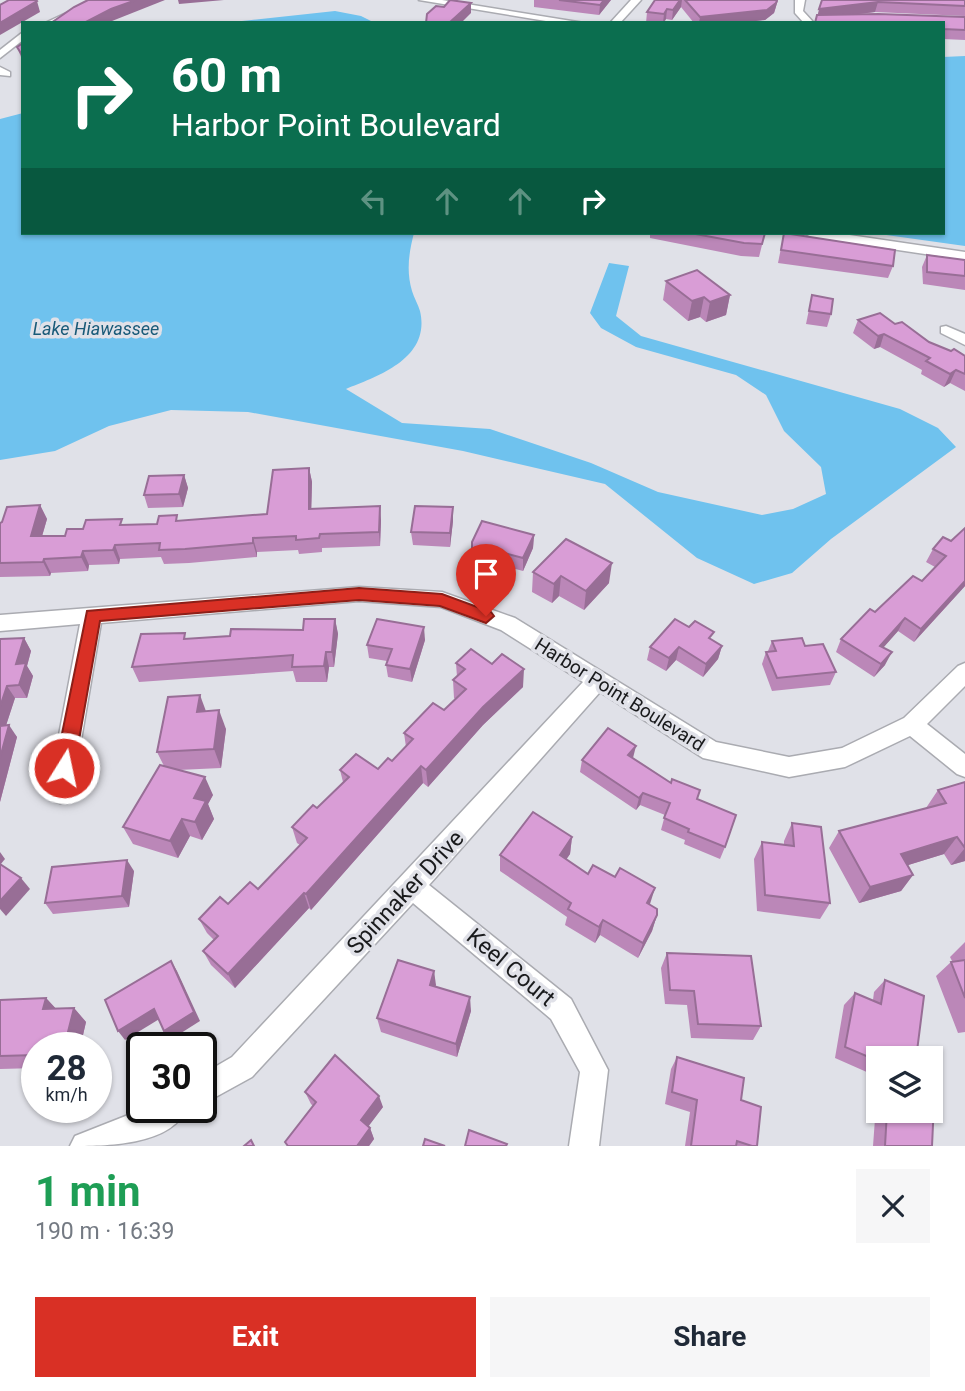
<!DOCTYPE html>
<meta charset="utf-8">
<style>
:root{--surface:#fff;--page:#f6f6f7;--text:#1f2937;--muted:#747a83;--accent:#d93025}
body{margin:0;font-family:Roboto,sans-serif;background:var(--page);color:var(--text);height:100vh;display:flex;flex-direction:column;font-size:26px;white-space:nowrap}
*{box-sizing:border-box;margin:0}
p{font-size:23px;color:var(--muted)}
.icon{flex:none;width:38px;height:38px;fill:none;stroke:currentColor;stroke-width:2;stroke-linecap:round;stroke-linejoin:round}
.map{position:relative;height:1146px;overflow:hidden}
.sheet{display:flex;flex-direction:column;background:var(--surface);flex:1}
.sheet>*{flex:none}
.hud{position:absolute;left:21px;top:21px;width:924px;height:214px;border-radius:0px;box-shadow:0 2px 5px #0004;background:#0b6e4f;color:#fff;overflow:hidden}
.buttons{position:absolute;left:866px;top:1046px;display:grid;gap:14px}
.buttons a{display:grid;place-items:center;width:77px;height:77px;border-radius:0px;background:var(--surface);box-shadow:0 2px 5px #0004;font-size:35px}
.speed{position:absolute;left:21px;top:1032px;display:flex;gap:14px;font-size:35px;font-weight:700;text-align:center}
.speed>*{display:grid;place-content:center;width:91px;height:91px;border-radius:50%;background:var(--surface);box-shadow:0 2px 5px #0004;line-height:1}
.speed small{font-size:18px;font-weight:400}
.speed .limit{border:4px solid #111;border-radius:10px;background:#fff;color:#111}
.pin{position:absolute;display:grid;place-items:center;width:60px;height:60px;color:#fff;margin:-72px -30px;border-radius:50% 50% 50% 0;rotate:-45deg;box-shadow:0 0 7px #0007}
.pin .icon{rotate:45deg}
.me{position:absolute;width:77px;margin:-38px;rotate:10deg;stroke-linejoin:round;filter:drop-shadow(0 0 5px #0008)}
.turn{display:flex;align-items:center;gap:24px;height:147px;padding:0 35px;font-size:32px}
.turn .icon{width:91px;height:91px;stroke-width:2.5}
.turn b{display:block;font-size:49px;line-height:60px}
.lanes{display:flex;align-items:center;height:66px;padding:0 35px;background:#0003;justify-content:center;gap:35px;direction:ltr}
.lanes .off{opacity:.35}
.round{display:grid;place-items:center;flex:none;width:74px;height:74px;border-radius:0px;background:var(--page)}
.summary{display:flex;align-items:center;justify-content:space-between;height:119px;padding:0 35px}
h1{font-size:42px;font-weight:700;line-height:52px;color:#1e9e55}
.button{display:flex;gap:14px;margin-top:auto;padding:14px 35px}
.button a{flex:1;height:80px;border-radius:0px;background:var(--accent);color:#fff;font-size:28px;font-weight:700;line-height:80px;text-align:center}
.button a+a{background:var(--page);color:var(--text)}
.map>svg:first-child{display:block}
.water{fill:#6fc2ee}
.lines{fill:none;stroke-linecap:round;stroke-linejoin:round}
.street-casing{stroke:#aaabb1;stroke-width:3}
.street{fill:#fff;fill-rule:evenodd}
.wall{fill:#bb87b8}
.shaded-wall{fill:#986e96}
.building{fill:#d99dd6;stroke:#986e96;stroke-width:2}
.route{fill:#d93025;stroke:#8d1f18;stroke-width:2}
.labels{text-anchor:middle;stroke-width:7;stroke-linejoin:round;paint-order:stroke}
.far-water-label{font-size:18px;font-style:italic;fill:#195a78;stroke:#e0e1e8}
.street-label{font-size:19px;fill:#191a1c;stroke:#e0e1e8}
.near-street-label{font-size:23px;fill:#191a1c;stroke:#e0e1e8}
</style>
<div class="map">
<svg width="965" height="1146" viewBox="0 0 965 1146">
<rect width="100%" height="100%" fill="#e0e1e8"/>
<g class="water">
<polygon points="335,11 361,16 375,23 223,23"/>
<polygon points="965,56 965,246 872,233 943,233 943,57"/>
<path d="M 23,113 L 23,233 L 414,233 C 409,252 406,271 412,291 C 414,298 418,304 420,311 C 431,358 379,376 346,389 L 402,423 L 490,429 L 591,463 L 658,492 L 762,515 L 793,509 L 826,494 L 821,467 L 784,431 L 766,395 L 736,375 L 636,347 L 601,328 L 590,313 L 609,263 L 629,266 L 616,316 L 641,336 L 900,409 L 938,428 L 956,447 L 831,539 L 792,573 L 754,584 L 697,558 L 605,484 L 463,451 L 248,412 L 171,410 L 109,426 L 55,451 L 0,460 L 0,119 Z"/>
</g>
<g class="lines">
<g class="street-casing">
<g id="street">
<polygon points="94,0 106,0 58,23 45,23"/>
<polygon points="419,0 442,0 584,23 558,23"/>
<polygon points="631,0 641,0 620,23 610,23"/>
<polygon points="795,0 805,0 803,11 814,23 804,23 795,13"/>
<polygon points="23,32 23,40 0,58 0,50"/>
<polygon points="0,67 10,72 10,76 0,75"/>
<polygon points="804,233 836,233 965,252 965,260 811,237"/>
<polygon points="946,326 965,334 965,345 941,333 941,327"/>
<polygon points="359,587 442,592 515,618 716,742 789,757 842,748 904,718 958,666 965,663 965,686 927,724 965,754 965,777 957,774 910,736 845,767 789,777 703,758 600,692 429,885 571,999 608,1070 599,1146 569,1146 580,1072 551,1019 413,903 252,1077 201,1105 201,1075 232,1057 583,682 501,630 441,607 359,601 101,623 72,793 68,800 60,803 52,800 48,793 80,624 0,631 0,615"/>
<path d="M 146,1108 L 187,1108 C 171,1146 105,1146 70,1146 L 75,1136 Z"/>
</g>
</g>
<use href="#street" class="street"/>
</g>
<g class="wall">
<polygon points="534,0 611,0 599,15 534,7"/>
<polygon points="655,0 778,0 774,13 765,20 739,23 694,23 681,7 672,20 666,19 664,23 646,23 647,12"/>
<polygon points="822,0 965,0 965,16 875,12 860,14 965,17 965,40 943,39 943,23 818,15"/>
<polygon points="23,43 23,62 17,47"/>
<polygon points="650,233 765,233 759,257 741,256 650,238"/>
<polygon points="784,233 893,266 888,278 778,263"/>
<polygon points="927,255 965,260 965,290 923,284 922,267"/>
<polygon points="666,281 730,295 726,315 706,322 700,317 688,321 663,300"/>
<polygon points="812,295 831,314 827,327 806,324"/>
<polygon points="858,320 895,324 929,342 951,351 965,356 965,391 950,383 944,387 921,374 922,370 880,347 874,349 853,333"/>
<polygon points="309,468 312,482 311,508 381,520 380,546 322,548 322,552 299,554 298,550 257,552 257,557 189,563 164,564 161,557 120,559 119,564 89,565 88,571 51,573 50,576 0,577 0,523 40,505 47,519 42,536 65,536 125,525 157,524 179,521 267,514"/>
<polygon points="184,475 188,488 183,507 148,508 144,495"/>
<polygon points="453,507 453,521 450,547 413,545 411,532"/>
<polygon points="965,528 965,586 914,642 898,631 883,648 885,665 874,677 836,652 841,639 875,612 922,581 935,567 926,562 933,549 951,541"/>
<polygon points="534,535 533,548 523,571 489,562 487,567 472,562 472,542"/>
<polygon points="533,572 609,583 584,610 559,596 552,603 532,592"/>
<polygon points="335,619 338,634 334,667 329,667 327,682 296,682 293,671 139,682 132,667 188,639 303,630"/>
<polygon points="24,638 31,651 27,666 33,676 27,698 15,698 6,725 17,737 0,802 0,639"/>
<polygon points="425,640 412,682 388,677 386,665 387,661 369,658 367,645"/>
<polygon points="712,640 722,646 718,659 703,677 676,660 666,671 647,660 650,647"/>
<polygon points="772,641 805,646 836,672 830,685 772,691 762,664 766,652 768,651"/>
<polygon points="456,663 523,687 483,725 428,787 423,783 311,910 309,908 235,988 211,965 203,951 214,940 207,933 199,919 258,889 300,845 297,843 292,827 317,808 343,782 340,770 378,769 392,761 406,747 404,733 444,710 455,699 454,698 453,680 457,677"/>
<polygon points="206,711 226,729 221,768 178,770 213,795 208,804 214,819 202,840 190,836 178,858 133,844 123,827 164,766 157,752"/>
<polygon points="633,759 671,783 697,799 725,847 720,859 684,844 685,840 661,830 665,815 640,805 636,810 580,772 582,760"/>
<polygon points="965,782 965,861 951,865 944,854 908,865 913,875 901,891 859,903 829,848 839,831 926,808 938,790"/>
<polygon points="792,823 830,903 820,919 757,911 754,859 762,842 784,845 784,841"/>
<polygon points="572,837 570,854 566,859 588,874 649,905 657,915 652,931 638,958 600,935 595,943 565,925 567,917 500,871 500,855"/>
<polygon points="134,871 129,907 53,914 45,903"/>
<polygon points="965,942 965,1032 958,1033 936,976 951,962 952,961 950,957"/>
<polygon points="667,953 761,1026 753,1040 691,1038 687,1005 665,1004 661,968"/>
<polygon points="434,971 435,987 471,1011 457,1057 381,1032 377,1018"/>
<polygon points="885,980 878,1059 878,1077 835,1058 844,1005 855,993 873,1000 874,992"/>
<polygon points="46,998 56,1009 74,1008 86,1022 80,1048 37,1048 37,1068 0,1069 0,1000"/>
<polygon points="677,1057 741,1100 757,1146 685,1146 690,1112 665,1104 671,1069"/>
<polygon points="878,1078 878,1111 931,1111 932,1146 873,1146"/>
<polygon points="305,1092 383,1107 368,1126 370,1128 374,1139 369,1146 287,1146 285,1142 313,1106 311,1104"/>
</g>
<g class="shaded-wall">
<polygon points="136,0 165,0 107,23 84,23 111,9"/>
<polygon points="178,0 224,0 179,4"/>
<polygon points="604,0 611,0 599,15 600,5"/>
<polygon points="680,0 682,0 681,7 672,20 673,10"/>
<polygon points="778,0 774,13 765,20 739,23 699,23 700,17"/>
<polygon points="37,1 40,12 0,35 0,23"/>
<polygon points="878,2 875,12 817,19 819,9"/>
<polygon points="471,3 471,13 461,23 449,23"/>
<polygon points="667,9 666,19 663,23 664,14"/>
<polygon points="730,295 726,315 706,322 710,302"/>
<polygon points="704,297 700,317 688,321 692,301"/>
<polygon points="884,334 880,347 874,349 878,336"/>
<polygon points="956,370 950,383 944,387 950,374"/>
<polygon points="309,468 312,482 311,523 309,509"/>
<polygon points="184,475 188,488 183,507 179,494"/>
<polygon points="40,505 47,519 38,550 31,536"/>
<polygon points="380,506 381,520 380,546 379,532"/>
<polygon points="453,507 453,521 450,547 450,533"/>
<polygon points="534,535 533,548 523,571 523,558"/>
<polygon points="253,538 257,552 257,557 253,543"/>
<polygon points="115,545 120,559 119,564 113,550"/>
<polygon points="489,549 489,562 487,567 487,553"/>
<polygon points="83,551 89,565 88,571 81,557"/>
<polygon points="44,559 51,573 50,576 43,562"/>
<polygon points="612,563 609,583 584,610 586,591"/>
<polygon points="561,576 559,596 552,603 554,584"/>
<polygon points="965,581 965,586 914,642 921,629"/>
<polygon points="905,618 898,631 874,658 880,646"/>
<polygon points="335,619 338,634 334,667 332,652"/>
<polygon points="424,627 425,640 412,682 410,669"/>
<polygon points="24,638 31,651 27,666 33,676 27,698 19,685 16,664"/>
<polygon points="722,646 718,659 703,677 706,664"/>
<polygon points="679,647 676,660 666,671 669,658"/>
<polygon points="326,652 329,667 327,682 324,666"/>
<polygon points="892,652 885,665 874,677 881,664"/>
<polygon points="524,669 523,687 483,725 428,787 426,770 483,707"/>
<polygon points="7,686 15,698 2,738 0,735 0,707"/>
<polygon points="200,695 207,714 197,712"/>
<polygon points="219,710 226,729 221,768 214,749"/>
<polygon points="9,725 17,737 0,802 0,758"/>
<polygon points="636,746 633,758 626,768 628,755"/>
<polygon points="421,766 423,783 311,910 306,894"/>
<polygon points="205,777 213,795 208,804 214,819 202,840 195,822 194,798"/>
<polygon points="643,793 640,805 636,810 639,798"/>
<polygon points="182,819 190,836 178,858 170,841"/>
<polygon points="572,837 570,854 558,872 560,855"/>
<polygon points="957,837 944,854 889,871 901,854"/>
<polygon points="965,848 965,861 951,865"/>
<polygon points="0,852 5,859 0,865"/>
<polygon points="127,860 134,871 129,907 122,896"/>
<polygon points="913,875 901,891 859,903 870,887"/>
<polygon points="21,878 30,889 6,916 0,909 0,901"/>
<polygon points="655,888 650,904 642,919 647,903"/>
<polygon points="304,893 309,908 235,988 228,974"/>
<polygon points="657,915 652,931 638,958 643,943"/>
<polygon points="603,920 600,935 595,943 599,927"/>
<polygon points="171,961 177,971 200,1021 170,1040 164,1031"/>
<polygon points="434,971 436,985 432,999 430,985"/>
<polygon points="470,997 471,1011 457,1057 456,1044"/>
<polygon points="46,998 59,1012 43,1009"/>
<polygon points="74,1008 86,1022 80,1048 64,1048"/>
<polygon points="154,1009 161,1018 125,1040 118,1031"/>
<polygon points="379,1096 383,1107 365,1131 361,1120"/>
<polygon points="370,1128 374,1139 369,1146 357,1146"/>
</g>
<g class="building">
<polygon points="9,0 36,0 37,1 0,23 0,5"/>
<polygon points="88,0 136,0 111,9 84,23 51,23 74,7"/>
<polygon points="450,0 471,3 449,23 426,23 427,14 436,6 444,7"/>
<polygon points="559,0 604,0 600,5"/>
<polygon points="655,0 680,0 673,10 667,9 664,14 647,12"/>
<polygon points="685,0 777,0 776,3 767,10 700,17"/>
<polygon points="822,0 965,0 965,6 878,2 819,9"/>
<polygon points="878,14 965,17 965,30 943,29 943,23 815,23 817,15"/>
<polygon points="23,43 23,54 22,55 17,47"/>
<polygon points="690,233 765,233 762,244 744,243"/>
<polygon points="784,233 895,250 893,266 781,250"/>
<polygon points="927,255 965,260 965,276 927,272"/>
<polygon points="697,270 730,295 710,302 704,297 692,301 666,281"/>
<polygon points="812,295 833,299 831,314 809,311"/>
<polygon points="880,313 895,324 902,322 929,342 951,351 954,349 965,356 965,374 956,370 950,374 926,361 930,358 884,334 878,336 858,320"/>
<polygon points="309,468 309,509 380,506 379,532 320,534 319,538 296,540 296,536 253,538 253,543 185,549 159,550 160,543 115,545 113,550 83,551 81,557 44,559 43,562 0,563 0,523 2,522 7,507 40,505 31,536 65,536 67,529 83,529 86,520 122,519 120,525 157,524 159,516 177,515 176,521 267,514 273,470"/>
<polygon points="184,475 179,494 144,495 149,476"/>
<polygon points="415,506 453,507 450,533 411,532"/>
<polygon points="482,521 534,535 523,558 489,549 487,553 472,549 472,542"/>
<polygon points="965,528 965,581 921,629 905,618 880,646 892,652 881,664 841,639 870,609 875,612 913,576 922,581 946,556 933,549 943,537 951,541"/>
<polygon points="566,539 612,563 586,591 561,576 554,584 533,572"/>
<polygon points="304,619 335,619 332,652 326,652 324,666 292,667 293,655 132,667 141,634 185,633 184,639 230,636 231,629 303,630"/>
<polygon points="377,619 424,627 410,669 386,665 392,649 367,645"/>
<polygon points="675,619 689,627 695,621 714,632 709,638 722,646 706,664 679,647 669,658 650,647"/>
<polygon points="24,638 16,664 26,663 19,685 7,686 0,707 0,639"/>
<polygon points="802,638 805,646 823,644 836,672 777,678 766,652 776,651 772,641"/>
<polygon points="471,649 492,664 502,654 524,669 483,707 426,770 421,766 306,894 304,893 228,974 203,951 218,936 199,919 220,897 228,904 250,882 258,889 307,838 292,827 313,805 317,808 349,777 340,770 356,754 378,769 388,758 392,761 413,739 404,733 433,703 444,710 466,689 453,680 465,669 456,663"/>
<polygon points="200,695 197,712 219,710 214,749 157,752 168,697"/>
<polygon points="9,725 0,758 0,726"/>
<polygon points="608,728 636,746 628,755 671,783 672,779 700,790 697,799 736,815 725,847 688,832 689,829 664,818 670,803 643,793 639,798 582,760"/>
<polygon points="160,765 205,777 194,798 206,801 195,822 182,819 170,841 123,827"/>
<polygon points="965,782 965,848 957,837 901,854 913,875 870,887 839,831 946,803 938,790"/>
<polygon points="533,812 572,837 560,855 588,874 593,865 615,877 620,868 655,888 647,903 657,909 657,915 643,943 603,920 599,927 568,909 571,903 500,855"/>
<polygon points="792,823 821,827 830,903 765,895 762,842 794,846"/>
<polygon points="127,860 122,896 45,903 52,867"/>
<polygon points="0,864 21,878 0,901"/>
<polygon points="667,953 751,956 761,1026 698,1024 694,991 670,990"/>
<polygon points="398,960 434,971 430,985 470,997 456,1044 377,1018"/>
<polygon points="965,960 965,998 951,962"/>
<polygon points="171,961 194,1012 164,1031 154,1009 118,1031 105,1000"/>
<polygon points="885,980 924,996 916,1059 878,1059 878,1061 845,1047 855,993 881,1004"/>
<polygon points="46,998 43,1009 74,1008 64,1048 37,1048 37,1055 0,1056 0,1000"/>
<polygon points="335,1055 379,1096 361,1120 370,1128 357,1146 288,1146 285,1142 316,1102 305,1092"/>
<polygon points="677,1057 744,1078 741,1100 761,1107 757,1146 752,1146 737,1141 736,1146 691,1146 697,1100 672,1092"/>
<polygon points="931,1102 934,1103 932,1146 885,1146 887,1111 931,1111"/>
<polygon points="469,1130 507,1144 506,1146 465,1146"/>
<polygon points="425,1139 445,1146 423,1146"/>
<polygon points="251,1140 254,1146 244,1146"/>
</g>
<polygon class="route" points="359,588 442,594 491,612 494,616 486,623 440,606 359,600 100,621 74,768 71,774 58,774 55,768 87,611"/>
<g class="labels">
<g class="far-water-label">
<text x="96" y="335">Lake Hiawassee</text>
</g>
<g class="street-label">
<text transform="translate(620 694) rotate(32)" y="7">Harbor Point Boulevard</text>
</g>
<g class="near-street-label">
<text transform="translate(405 892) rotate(-47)" y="8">Spinnaker Drive</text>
<text transform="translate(511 967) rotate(40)" y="8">Keel Court</text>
</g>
</g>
</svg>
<div class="buttons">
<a><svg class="icon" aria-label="layers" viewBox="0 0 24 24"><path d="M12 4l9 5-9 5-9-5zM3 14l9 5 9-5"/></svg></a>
</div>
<div class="speed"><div>28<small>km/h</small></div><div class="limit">30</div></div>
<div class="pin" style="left:486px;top:616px;background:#d93025"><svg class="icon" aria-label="arrive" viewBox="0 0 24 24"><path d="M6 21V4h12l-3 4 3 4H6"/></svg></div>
<svg class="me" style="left:64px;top:768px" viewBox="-20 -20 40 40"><circle r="17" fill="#d93025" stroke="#fff" stroke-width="3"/><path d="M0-11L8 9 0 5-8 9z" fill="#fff"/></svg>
<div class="hud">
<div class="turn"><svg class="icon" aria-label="right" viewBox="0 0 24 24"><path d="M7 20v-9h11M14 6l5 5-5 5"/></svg><div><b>60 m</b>Harbor Point Boulevard</div></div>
<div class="lanes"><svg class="icon off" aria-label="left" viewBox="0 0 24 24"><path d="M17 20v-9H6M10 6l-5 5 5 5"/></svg><svg class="icon off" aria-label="ahead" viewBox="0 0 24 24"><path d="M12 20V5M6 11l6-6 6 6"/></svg><svg class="icon off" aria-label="ahead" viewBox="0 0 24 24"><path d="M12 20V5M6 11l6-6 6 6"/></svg><svg class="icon" aria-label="right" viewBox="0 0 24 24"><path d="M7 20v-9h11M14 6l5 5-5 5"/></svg></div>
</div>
</div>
<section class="sheet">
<div class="summary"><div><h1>1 min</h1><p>190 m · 16:39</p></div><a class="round"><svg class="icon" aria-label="close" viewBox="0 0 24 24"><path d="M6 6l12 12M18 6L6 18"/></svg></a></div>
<div class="button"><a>Exit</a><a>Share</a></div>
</section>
